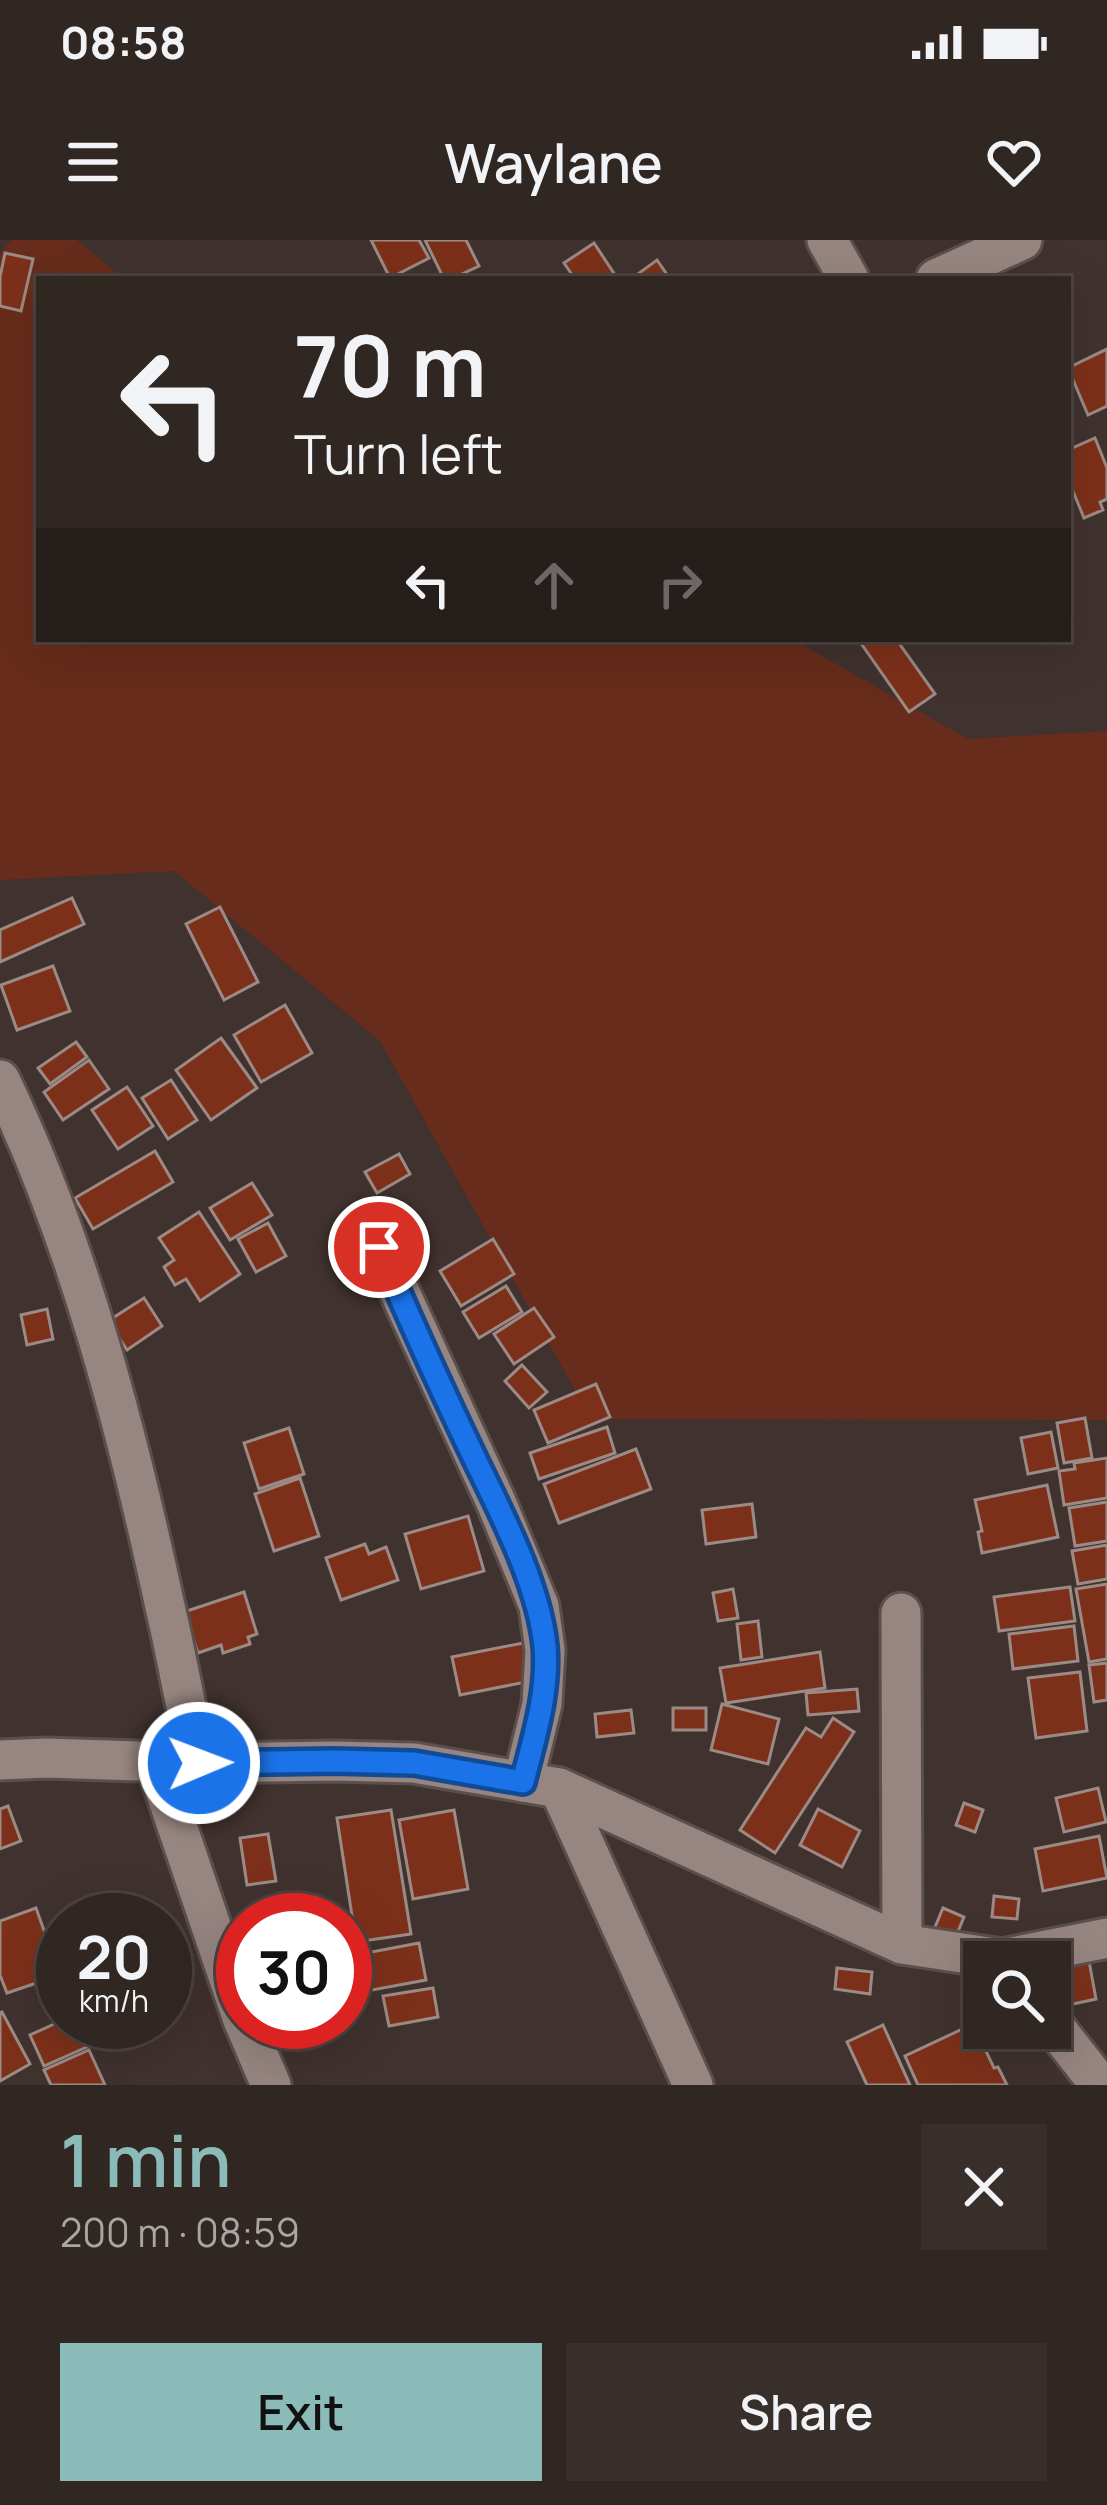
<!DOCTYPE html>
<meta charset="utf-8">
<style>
:root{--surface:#302622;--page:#382e2a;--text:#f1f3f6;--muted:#a8a5a5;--line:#4b4340;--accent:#8bbbb9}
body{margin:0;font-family:Manrope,sans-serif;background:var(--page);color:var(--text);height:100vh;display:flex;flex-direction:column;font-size:45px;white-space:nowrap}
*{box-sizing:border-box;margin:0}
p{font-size:39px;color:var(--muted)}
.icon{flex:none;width:66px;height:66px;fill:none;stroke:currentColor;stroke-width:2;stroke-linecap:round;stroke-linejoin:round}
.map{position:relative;height:1845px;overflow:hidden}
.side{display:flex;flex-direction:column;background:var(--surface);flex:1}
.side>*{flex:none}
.guide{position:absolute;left:36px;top:36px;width:1035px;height:366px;border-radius:0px;box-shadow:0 12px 48px #0002,0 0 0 3px var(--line);background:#302622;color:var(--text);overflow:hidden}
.controls{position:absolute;left:963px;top:1701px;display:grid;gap:24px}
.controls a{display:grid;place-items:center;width:108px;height:108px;border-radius:0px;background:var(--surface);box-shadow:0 12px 48px #0002,0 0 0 3px var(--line);font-size:60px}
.speed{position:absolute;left:36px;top:1653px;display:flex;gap:24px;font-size:60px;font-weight:700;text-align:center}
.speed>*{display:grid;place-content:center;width:156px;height:156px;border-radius:50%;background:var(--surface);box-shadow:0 12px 48px #0002,0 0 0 3px var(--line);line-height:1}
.speed small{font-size:30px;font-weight:400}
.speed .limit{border:18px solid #d22;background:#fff;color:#111}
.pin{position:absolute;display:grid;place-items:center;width:102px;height:102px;color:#fff;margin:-51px;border:6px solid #fff;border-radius:50%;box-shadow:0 3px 12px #0007}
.me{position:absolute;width:132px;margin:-66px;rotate:89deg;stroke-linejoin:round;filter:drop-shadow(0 0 9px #0008)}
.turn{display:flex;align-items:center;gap:42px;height:252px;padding:0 60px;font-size:54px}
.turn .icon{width:156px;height:156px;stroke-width:2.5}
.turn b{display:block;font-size:84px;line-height:102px}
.lanes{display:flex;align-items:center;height:114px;padding:0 60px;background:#0003;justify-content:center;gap:60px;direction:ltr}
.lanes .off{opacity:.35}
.round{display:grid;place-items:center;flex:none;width:126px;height:126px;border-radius:0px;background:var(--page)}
.overview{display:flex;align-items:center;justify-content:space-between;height:204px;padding:0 60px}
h1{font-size:72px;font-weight:600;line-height:90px;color:var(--accent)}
.button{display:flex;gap:24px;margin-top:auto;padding:24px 60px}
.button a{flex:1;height:138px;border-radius:0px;background:var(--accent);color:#111;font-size:48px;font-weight:600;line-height:138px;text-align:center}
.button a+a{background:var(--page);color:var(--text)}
.status{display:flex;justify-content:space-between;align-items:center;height:84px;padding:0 60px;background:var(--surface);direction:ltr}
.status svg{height:33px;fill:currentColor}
header{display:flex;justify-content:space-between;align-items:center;height:156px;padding:0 60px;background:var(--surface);font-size:54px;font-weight:600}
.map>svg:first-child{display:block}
.green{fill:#672c1b}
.building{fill:#7d3019;stroke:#9b8a85;stroke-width:3}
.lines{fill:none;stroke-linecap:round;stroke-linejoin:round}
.minor-casing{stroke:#5a4f4c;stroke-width:45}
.minor{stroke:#968581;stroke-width:39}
.route-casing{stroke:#114b97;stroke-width:30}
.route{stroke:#1a73e8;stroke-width:21}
</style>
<div class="status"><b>08:58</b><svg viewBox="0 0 49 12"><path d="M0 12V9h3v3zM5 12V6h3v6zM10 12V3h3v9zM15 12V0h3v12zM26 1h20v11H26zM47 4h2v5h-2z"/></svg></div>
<header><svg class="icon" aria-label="menu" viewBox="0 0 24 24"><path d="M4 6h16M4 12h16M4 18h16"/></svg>Waylane<svg class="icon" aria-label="heart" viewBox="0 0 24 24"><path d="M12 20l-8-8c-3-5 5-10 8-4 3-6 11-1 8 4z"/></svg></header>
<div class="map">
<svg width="1107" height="1845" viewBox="0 0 1107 1845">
<rect width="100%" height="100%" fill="#40322e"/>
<polygon class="green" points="11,0 76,0 125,39 39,39 39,399 792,399 968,499 1107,491 1107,1180 591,1179 380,801 174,631 0,640 0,14"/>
<g class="building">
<polygon points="371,0 419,0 429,18 390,38"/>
<polygon points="425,0 466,0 479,26 451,39 444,39"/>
<polygon points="594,3 617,38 615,39 575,39 564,23"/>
<polygon points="5,13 33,19 21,71 0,66 0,37"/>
<polygon points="657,20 670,39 631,39"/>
<polygon points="1107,109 1107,166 1088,175 1068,128"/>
<polygon points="1095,198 1107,228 1107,259 1100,262 1103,270 1084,278 1068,239 1068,210"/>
<polygon points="858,399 896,399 935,454 909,472"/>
<polygon points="72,658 84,684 0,722 0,690"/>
<polygon points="220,667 258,742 224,760 186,684"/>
<polygon points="53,726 70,771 17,790 1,745"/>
<polygon points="285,765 312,813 261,842 234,795"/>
<polygon points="221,798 257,848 211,880 176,830"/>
<polygon points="76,802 87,817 50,844 38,828"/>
<polygon points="89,820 109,849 63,880 44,852"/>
<polygon points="171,840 197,880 168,899 142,858"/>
<polygon points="127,847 153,886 118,909 92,870"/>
<polygon points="155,911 173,942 93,989 75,958"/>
<polygon points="399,914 410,934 377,953 365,932"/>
<polygon points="252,943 272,975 230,1000 210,968"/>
<polygon points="199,972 240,1034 200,1061 186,1039 175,1045 164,1027 174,1020 159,998"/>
<polygon points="268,983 286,1016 256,1032 238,999"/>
<polygon points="493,999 514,1034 461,1066 440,1031"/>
<polygon points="506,1046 522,1072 479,1098 463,1072"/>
<polygon points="144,1058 162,1086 127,1110 108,1081"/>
<polygon points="534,1068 554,1097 514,1124 494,1094"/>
<polygon points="47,1069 53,1099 27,1105 21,1075"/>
<polygon points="522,1125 547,1152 529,1168 505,1141"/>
<polygon points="596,1144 610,1177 548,1203 534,1170"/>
<polygon points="1085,1178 1092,1218 1064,1223 1057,1183"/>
<polygon points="607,1187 615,1213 539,1239 530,1213"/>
<polygon points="289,1188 304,1234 259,1249 244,1203"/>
<polygon points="1051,1192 1058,1228 1028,1234 1021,1198"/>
<polygon points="636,1209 651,1249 559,1283 544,1244"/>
<polygon points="1107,1218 1107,1258 1064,1265 1059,1231 1075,1229 1074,1223"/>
<polygon points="300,1238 319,1296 274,1311 255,1254"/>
<polygon points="1047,1245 1058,1297 982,1313 978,1292 982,1291 975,1260"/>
<polygon points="1107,1262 1107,1301 1075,1306 1069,1268"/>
<polygon points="752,1264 756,1297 706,1304 702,1270"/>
<polygon points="468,1276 484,1331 421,1349 405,1294"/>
<polygon points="365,1304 369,1314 386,1307 398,1340 341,1360 326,1318"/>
<polygon points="1107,1305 1107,1339 1078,1344 1072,1311"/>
<polygon points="1107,1344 1107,1419 1089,1422 1076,1349"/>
<polygon points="1070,1347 1075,1381 999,1391 994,1357"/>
<polygon points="733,1349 738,1378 718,1381 713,1353"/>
<polygon points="244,1352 257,1394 248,1397 250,1404 223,1413 221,1405 198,1413 184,1372"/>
<polygon points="758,1381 762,1417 741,1420 737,1384"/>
<polygon points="1074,1386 1078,1421 1013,1429 1009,1394"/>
<polygon points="523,1403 531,1441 460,1455 452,1417"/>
<polygon points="820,1412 825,1448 726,1463 720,1428"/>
<polygon points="1107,1423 1107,1460 1094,1462 1089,1425"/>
<polygon points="1080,1432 1087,1491 1036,1498 1028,1438"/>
<polygon points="857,1449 859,1471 808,1475 806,1453"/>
<polygon points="722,1464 779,1479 768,1524 711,1510"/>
<rect x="673" y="1468" width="33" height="22"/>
<polygon points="631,1470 634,1493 597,1497 595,1474"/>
<polygon points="833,1478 854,1492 775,1613 740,1590 806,1488 821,1497"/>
<polygon points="1098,1548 1106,1582 1064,1592 1056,1558"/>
<polygon points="964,1563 983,1570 975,1592 956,1585"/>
<polygon points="8,1566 21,1601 0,1609 0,1569"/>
<polygon points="818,1569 860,1591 842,1627 800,1605"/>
<polygon points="391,1570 411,1694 356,1702 337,1578"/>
<polygon points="454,1570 468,1649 413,1659 399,1580"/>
<polygon points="268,1594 276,1641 247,1645 240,1598"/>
<polygon points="1099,1596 1107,1638 1043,1651 1035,1609"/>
<polygon points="994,1656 1019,1659 1017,1679 992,1677"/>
<polygon points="36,1668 60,1735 7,1753 0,1735 0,1681"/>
<polygon points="943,1668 964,1677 954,1701 933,1692"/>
<polygon points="419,1703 426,1740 345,1755 345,1717"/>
<polygon points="1089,1721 1096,1759 1064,1766 1057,1727"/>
<polygon points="837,1728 872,1732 870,1754 835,1749"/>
<polygon points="433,1748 438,1777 389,1786 383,1756"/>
<polygon points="2,1772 30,1824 0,1841 0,1773"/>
<polygon points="63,1780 63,1782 78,1782 89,1806 44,1826 30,1795"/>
<polygon points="84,1782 141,1782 97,1806"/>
<polygon points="973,1784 994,1828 998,1827 1007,1845 918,1845 905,1816"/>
<polygon points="883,1785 910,1845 867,1845 847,1802"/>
<polygon points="89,1810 105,1845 51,1845 44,1830"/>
</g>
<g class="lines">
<g class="minor-casing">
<g id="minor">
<polyline points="827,0 849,39"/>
<polyline points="936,39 1022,0"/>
<path d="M 0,840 C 79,1003 128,1194 166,1371 C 178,1422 186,1473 199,1523"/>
<polyline points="379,1007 496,1262 539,1366 545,1410 542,1464 523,1542"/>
<polyline points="901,1373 902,1704"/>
<polyline points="0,1520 46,1518 199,1523 334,1521 414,1523 559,1548 902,1704 1002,1719 1107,1698"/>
<polyline points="155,1521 243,1780"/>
<polyline points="559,1548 693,1845"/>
<polyline points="1050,1781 1100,1845"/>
<polyline points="244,1782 271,1845"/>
</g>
</g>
<use href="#minor" class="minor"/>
</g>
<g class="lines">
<g class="route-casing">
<path id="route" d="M 199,1523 L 334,1521 L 414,1523 L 523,1542 C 534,1498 549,1452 545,1406 C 539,1345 501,1273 474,1217 C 441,1148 409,1078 379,1007"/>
</g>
<use href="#route" class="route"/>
</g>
</svg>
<div class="controls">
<a><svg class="icon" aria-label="search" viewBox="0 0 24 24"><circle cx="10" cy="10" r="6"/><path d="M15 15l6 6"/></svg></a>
</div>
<div class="speed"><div>20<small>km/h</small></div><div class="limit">30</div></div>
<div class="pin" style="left:379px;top:1007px;background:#d93025"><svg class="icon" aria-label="arrive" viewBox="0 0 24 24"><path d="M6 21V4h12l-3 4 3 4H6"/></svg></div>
<svg class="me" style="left:199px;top:1523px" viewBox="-20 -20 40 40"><circle r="17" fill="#1a73e8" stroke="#fff" stroke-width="3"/><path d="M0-11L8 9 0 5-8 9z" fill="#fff"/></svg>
<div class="guide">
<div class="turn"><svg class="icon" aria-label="left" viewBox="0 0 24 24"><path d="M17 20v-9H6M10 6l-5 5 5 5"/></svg><div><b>70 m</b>Turn left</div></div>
<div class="lanes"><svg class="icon" aria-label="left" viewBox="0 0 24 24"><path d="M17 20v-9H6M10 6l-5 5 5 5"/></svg><svg class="icon off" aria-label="ahead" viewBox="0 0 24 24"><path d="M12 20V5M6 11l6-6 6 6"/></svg><svg class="icon off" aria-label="right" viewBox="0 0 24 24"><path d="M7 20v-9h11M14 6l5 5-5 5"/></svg></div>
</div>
</div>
<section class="side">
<div class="overview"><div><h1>1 min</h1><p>200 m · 08:59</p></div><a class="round"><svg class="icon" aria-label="close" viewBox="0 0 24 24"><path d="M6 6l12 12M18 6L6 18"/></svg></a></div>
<div class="button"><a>Exit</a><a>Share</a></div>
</section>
